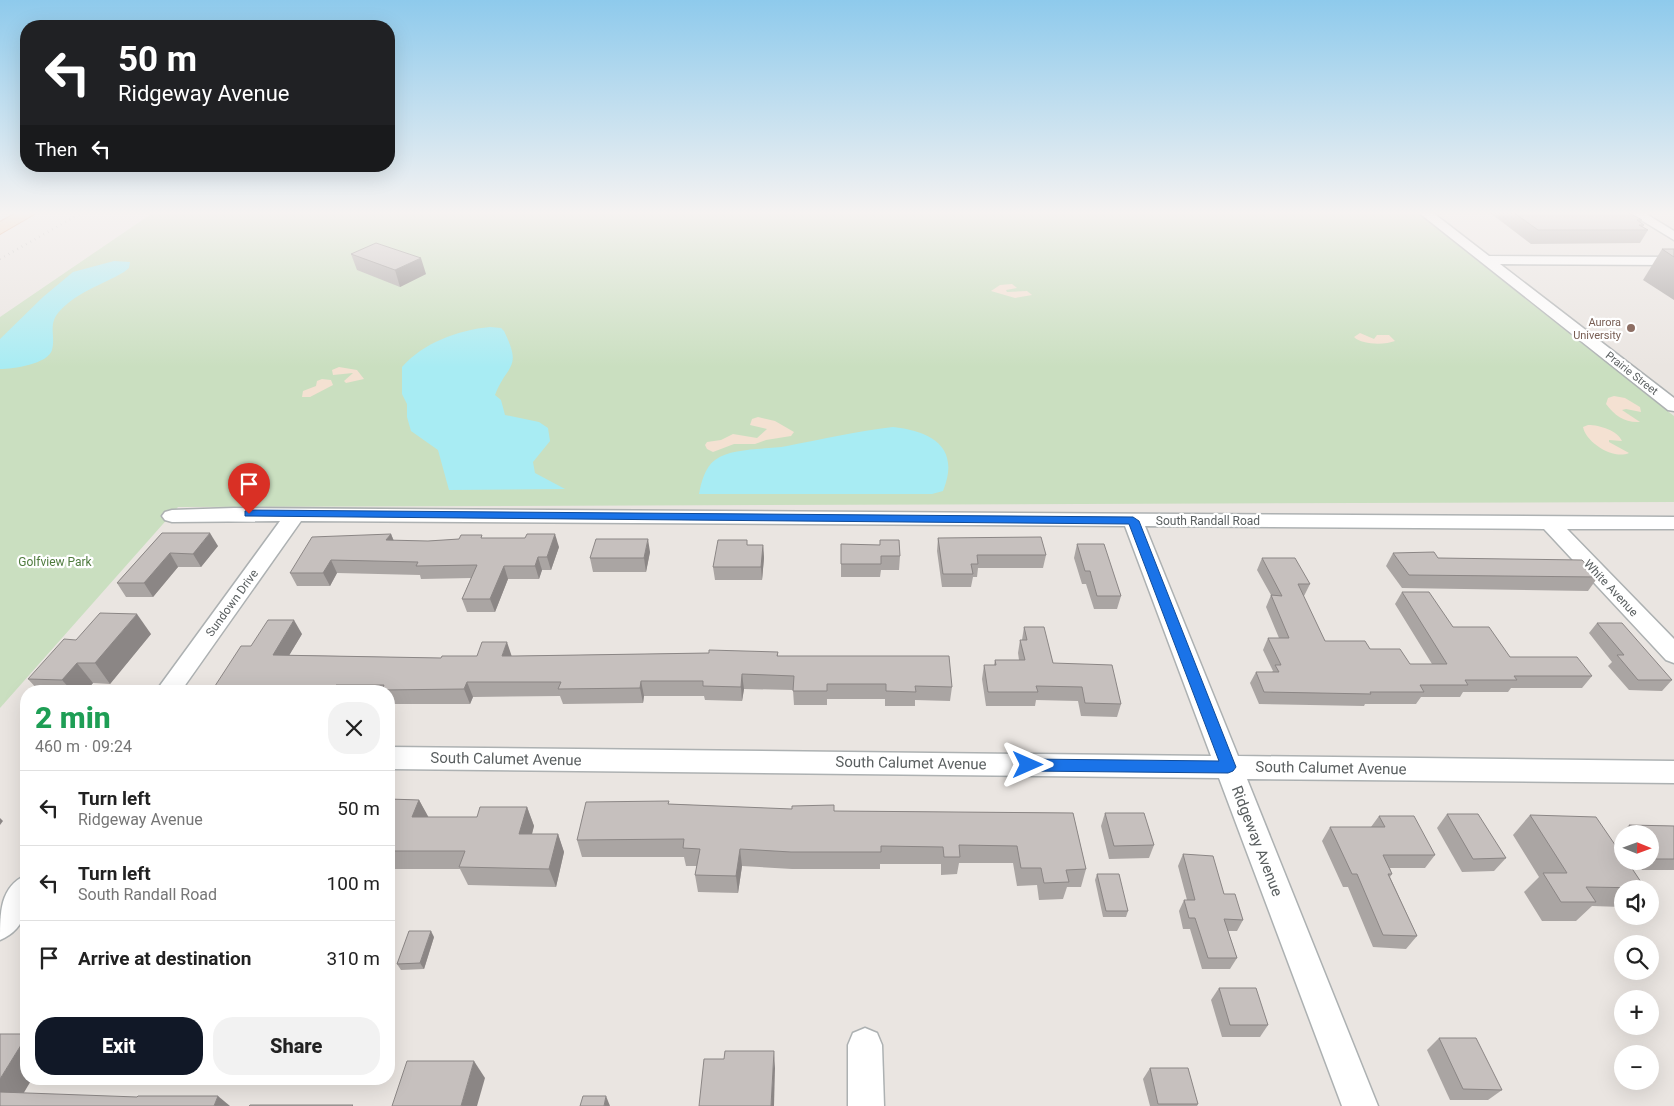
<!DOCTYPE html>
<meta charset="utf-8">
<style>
:root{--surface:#fff;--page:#f2f2f2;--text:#222;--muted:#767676;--line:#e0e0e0;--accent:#111827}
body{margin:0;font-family:Roboto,sans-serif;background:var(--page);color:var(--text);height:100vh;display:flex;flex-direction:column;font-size:19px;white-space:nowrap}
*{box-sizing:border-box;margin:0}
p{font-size:16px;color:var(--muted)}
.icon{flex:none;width:28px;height:28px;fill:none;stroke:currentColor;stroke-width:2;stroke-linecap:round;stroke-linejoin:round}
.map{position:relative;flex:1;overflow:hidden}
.drawer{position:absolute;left:20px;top:685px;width:375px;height:400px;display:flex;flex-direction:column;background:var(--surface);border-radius:20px;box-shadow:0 5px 20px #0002}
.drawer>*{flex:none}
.top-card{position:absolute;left:20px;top:20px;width:375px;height:152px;border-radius:20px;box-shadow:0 5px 20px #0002;background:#202124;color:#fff;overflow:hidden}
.needle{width:32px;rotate:91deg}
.controls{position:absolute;left:1614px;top:825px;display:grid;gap:10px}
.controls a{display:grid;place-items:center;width:45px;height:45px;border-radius:50%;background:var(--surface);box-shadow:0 5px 20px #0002;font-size:25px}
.pin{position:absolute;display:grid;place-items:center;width:42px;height:42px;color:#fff;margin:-51px -21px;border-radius:50% 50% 50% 0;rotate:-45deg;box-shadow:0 0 5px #0007}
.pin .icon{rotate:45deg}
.me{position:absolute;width:55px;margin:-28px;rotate:90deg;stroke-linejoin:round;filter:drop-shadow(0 0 4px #0008)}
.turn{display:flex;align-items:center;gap:18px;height:105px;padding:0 15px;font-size:22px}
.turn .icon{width:65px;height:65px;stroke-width:2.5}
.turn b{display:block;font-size:35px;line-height:42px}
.then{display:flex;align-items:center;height:48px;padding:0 15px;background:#0003;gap:10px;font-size:19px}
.round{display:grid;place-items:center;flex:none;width:52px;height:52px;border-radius:20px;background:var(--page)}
.overview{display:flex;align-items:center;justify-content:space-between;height:85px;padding:0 15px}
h1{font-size:30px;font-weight:800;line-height:38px;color:#1e9e55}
.cta{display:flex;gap:10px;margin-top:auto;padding:10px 15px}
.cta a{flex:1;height:58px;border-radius:20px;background:var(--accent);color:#fff;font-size:20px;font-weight:800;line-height:58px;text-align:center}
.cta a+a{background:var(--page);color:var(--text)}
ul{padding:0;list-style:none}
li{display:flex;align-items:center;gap:15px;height:75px;padding:0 15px;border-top:1px solid var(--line)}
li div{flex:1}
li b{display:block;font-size:19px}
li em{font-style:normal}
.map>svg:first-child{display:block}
.green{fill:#cadfc0}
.sand{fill:#f4e1d2}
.water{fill:#a8ecf3}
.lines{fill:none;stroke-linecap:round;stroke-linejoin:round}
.minor-casing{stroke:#adb1b2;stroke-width:3}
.major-casing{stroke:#de9566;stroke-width:2}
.minor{fill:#fff;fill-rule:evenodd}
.major{fill:#f4d1ad;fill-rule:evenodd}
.rail{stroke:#adaeae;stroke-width:2.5;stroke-dasharray:0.5 4.5;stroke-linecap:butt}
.wall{fill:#aaa5a3}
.shaded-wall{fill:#8b8685}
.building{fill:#c6c0be;stroke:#8b8685}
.route{fill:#1a73e8;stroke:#114b97}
.education-dot{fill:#8d6e63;stroke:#fff;stroke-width:2}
.labels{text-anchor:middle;stroke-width:4.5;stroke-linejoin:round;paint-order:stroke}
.far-education-label{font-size:11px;fill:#785e54;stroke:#fff;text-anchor:end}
.far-street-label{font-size:11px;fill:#5a5f60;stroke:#fff}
.street-label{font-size:12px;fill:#5a5f60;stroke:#fff}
.park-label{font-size:12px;fill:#4f7b3e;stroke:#fff}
.near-street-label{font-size:15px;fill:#5a5f60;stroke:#fff}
</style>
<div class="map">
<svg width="1674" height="1106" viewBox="0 0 1674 1106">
<rect width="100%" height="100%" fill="#eae5e1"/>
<polygon class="green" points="154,212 1416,212 1674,416 1674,502 178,507 0,708 0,317"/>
<g class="sand">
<polygon points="1012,284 1017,288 1006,290 1007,292 1027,291 1032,295 1015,298 991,291 1000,285"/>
<path d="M 1360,333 L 1374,339 L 1377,335 L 1389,335 L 1395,341 C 1385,345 1362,345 1354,337 Z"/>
<polygon points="339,367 357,370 364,379 346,383 344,381 353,373 333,375 332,370"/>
<polygon points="322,379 331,380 333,385 310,397 302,397 303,391 316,386 317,381"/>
<path d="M 1614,396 L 1625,398 L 1640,407 L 1641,412 L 1626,409 L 1622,410 L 1640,422 C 1625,423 1615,416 1606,404 L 1608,398 Z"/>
<polygon points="758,417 775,421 794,432 791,436 766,440 755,444 734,444 713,452 707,449 705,445 707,442 721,440 733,434 757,438 767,429 750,425 752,419"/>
<path d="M 1588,425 C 1600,425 1618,431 1622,441 L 1609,440 L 1609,442 L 1629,453 C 1614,460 1586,443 1583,427 Z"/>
</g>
<g class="water">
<path d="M 114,261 L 130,262 L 129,268 L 124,272 C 102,285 76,292 58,313 C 48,325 56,337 52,350 C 48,364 13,369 0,369 L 0,339 L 43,297 L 73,272 Z"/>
<path d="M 490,327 L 501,328 L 504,331 C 523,370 507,363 495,395 L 501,400 L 505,415 L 539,422 L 548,428 L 550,441 L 533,462 L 535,473 L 565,489 L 449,490 L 438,450 L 411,431 L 407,417 L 407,404 L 402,394 L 402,367 C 423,343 458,330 490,327 Z"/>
<path d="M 893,427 C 931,431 961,447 943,491 L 932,494 L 699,494 C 701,483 705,467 715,460 C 732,447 767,450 787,446 C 823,439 857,431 893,427 Z"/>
</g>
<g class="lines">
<g class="minor-casing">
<g id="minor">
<polygon points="1418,212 1432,212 1489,256 1674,257 1674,265 1500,264 1674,398 1674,411 1668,410"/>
<polygon points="1628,212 1643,212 1674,231 1674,240"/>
<polygon points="234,508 1674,517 1674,529 1567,529 1674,639 1674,663 1666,660 1544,529 1145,526 1238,756 1674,761 1674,783 1247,779 1378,1106 1342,1106 1219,778 389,769 389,747 1211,756 1125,526 301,521 181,691 156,691 280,521 172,522 165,520 162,516 165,512 172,510"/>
<path d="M 26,875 C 28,902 29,928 0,940 C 0,912 0,887 26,875 Z"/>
<polygon points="865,1028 877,1033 882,1045 884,1106 848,1106 848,1045 853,1033"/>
</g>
</g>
<g class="major-casing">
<polygon id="major" points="18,212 38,212 0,234 0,222"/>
</g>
<use href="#minor" class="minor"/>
<use href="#major" class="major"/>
<polyline class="rail" points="0,259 83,212"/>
</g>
<g class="wall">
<polygon points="1489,212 1628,212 1642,220 1641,223 1644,225 1643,227 1648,230 1640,243 1531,244"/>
<polygon points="1662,249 1674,249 1674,300 1643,280"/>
<polygon points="351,254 426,274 400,287 357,270"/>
<polygon points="162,533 218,546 201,567 178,567 153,597 126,597 117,583"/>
<polygon points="391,534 394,541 428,541 483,538 559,547 551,570 542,570 539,579 508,579 495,612 467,612 462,599 471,578 421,579 420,575 337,573 330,586 297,586 290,573"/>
<polygon points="938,538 1046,555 1043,568 978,568 977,577 973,577 971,587 942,587 937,551"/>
<polygon points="841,544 900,556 899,570 881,570 880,577 841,577"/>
<polygon points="1077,544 1121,596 1117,609 1094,609 1086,584 1082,584 1074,558"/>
<polygon points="748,545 763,545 764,558 762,580 715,580 713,567"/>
<polygon points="650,552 646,572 593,572 590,558"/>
<polygon points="1393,553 1438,558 1598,577 1588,591 1402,588 1386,566"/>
<polygon points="1262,558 1310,584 1304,596 1303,596 1325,641 1370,649 1410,664 1432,664 1395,604 1402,592 1453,627 1510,657 1592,676 1582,688 1511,688 1508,692 1463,692 1460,697 1421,697 1416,704 1365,704 1364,706 1259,704 1250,683 1256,672 1272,672 1273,671 1263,650 1268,638 1279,638 1266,607 1271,595 1257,570"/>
<polygon points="1597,623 1672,680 1662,691 1629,690 1608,666 1612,662 1589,633"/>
<polygon points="1024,627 1053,663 1121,704 1117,717 1081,716 1078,701 1036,700 1035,706 986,706 982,679 984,665 994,665 995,660 1019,660 1018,653 1020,640 1022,640"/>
<polygon points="151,634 110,684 93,683 86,691 39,691 28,679 76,640"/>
<polygon points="302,634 289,655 441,658 511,656 778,652 778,656 952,687 950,701 915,700 915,706 885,706 885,699 827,699 827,705 794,705 793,690 744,689 742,701 705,700 704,696 644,696 643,703 563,704 560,696 473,697 470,704 389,704 389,691 214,691 213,689 251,646"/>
<polygon points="389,799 419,800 428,817 477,817 527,807 534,826 532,834 558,834 564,852 556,887 468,885 460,869 389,869"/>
<polygon points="669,804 834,811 1073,813 1086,869 1081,887 1067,887 1063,899 1039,900 1037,885 1017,886 1013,863 959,863 957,874 941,875 941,864 880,864 880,869 792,869 742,866 738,893 698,892 695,875 697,866 686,866 684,857 582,857 577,840"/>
<polygon points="1105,813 1154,845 1149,858 1109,859 1101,826"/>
<polygon points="1447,814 1506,858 1494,871 1462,872 1437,828"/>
<polygon points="1530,815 1645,888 1644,889 1622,889 1622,907 1592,906 1576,921 1542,921 1524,892 1539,877 1513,835"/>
<polygon points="1379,816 1435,855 1425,868 1390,868 1392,874 1390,877 1417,936 1406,949 1373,947 1348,887 1343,887 1322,841 1330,827 1371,827"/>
<polygon points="1629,825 1674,826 1674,870 1642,870 1635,861 1650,861 1650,834 1622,834 1622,844 1618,837"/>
<polygon points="1183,854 1224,894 1243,920 1237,931 1228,931 1237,958 1230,969 1202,969 1190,929 1183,929 1179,911 1184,900 1187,900 1178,866"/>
<polygon points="1097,874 1128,911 1126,917 1103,917 1095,880"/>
<polygon points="434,937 424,969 401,970 397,964"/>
<polygon points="1219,988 1268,1025 1260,1037 1222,1037 1211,1000"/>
<polygon points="1439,1038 1502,1090 1488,1100 1450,1100 1427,1050"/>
<polygon points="1150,1068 1198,1104 1197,1106 1150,1106 1143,1079"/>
</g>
<g class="shaded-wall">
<polygon points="421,258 426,274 400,287 395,270"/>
<polygon points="210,533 218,546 201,567 193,554"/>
<polygon points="391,534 396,547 386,540"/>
<polygon points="555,534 559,547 551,570 547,557"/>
<polygon points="648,539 650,552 646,572 644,558"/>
<polygon points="763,545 764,558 762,580 761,567"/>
<polygon points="170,553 178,567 153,597 144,583"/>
<polygon points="538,557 542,570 539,579 535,566"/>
<polygon points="331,560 337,573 330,586 323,573"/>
<polygon points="504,566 508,579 495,612 490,599"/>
<polygon points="137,614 151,634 110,684 95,663"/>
<polygon points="294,620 302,634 281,669 273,655"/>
<polygon points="507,642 512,657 502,656"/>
<polygon points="77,663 93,683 86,691 72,691 62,680"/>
<polygon points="742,674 744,689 742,701 741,687"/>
<polygon points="641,681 644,696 643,703 640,688"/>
<polygon points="467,682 473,697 470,704 464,689"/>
<polygon points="336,685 340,691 335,691 334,689"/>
<polygon points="253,687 256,691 253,691 252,689"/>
<polygon points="419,800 429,818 412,817"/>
<polygon points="527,807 534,826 527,852 519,834"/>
<polygon points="0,818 3,821 0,825"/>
<polygon points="558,834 564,852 556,887 549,869"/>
<polygon points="740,849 742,866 738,893 736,876"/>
<polygon points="431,931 434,937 424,969 420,963"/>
<polygon points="26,1037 26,1079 32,1079 16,1106 0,1097 0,1079"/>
<polygon points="774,1051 775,1068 774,1106 771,1106"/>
<polygon points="474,1061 485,1078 477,1106 461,1106"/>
<polygon points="218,1096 230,1106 214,1106"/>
<polygon points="606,1096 610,1106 604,1106"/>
</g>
<g class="building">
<polygon points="1513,212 1628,212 1642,220 1637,220 1644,225 1639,225 1648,230 1538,230"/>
<polygon points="376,243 421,258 395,270 351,254"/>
<polygon points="1662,249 1674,249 1674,257"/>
<polygon points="162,533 210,533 193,554 170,553 144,583 117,583"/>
<polygon points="391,534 386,540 428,541 459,539 461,535 482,535 481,538 525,538 527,534 555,534 547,557 538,557 535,566 504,566 490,599 462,599 477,565 416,566 418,562 331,560 323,573 290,573 312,537"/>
<polygon points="1041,537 1046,555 977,555 978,564 971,564 973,574 943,574 938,538"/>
<polygon points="596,539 648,539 644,558 590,558"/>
<polygon points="718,540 747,540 747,545 763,545 761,567 713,567"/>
<polygon points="880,540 899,540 900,556 881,556 881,564 841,564 841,544 880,545"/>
<polygon points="1077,544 1104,544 1121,596 1097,596 1090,571 1085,571"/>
<polygon points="1434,552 1438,558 1582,560 1598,577 1409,575 1393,553"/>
<polygon points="1262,558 1295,558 1310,584 1298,584 1325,641 1365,641 1370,649 1400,649 1410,664 1447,664 1402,592 1429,592 1453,627 1489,627 1510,657 1577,657 1592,676 1514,676 1517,680 1465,680 1468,685 1420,685 1424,692 1370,692 1371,694 1264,692 1256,672 1279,672 1275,665 1281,665 1268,638 1289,638 1271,595 1282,596"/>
<polygon points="100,613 137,614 95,663 77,663 62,680 28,679 64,639 76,640"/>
<polygon points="268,620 294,620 273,655 441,658 442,656 477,656 482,642 507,642 502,656 516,656 709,653 709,650 778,652 777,656 949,656 952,687 915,686 916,692 886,691 886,684 827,684 827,691 793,691 794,676 742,674 741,687 703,686 703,681 641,681 640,688 558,689 561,682 467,682 464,689 382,690 384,685 336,685 334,689 253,687 252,689 213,689 241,646 251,646"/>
<polygon points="1597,623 1622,623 1672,680 1638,680 1617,655 1624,655"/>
<polygon points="1024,627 1044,627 1053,663 1112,665 1121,704 1085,703 1082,687 1036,686 1038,692 988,692 984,665 996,665 995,660 1025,660 1020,640 1027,640"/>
<polygon points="389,799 419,800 412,817 477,817 480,807 527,807 519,834 558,834 549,869 459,867 465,851 389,851"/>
<polygon points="669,801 668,804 792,809 792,806 834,805 834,811 1073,813 1086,869 1066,870 1069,882 1044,883 1041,868 1021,868 1017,846 959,845 960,857 944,857 943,847 881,846 881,852 791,852 740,849 736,876 695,875 700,849 683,848 684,839 577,840 586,802"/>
<polygon points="1105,813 1144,813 1154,845 1114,846"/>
<polygon points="1447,814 1478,814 1506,858 1473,859"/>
<polygon points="1530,815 1596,817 1622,855 1622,861 1627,861 1645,888 1586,887 1596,902 1561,902 1543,873 1567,873"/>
<polygon points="1379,816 1414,816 1435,855 1383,855 1392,874 1388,874 1417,936 1383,935 1357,874 1352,874 1330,827 1385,827"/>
<polygon points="1629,825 1674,826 1674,859 1654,859 1650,853 1650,834 1636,834"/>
<polygon points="1183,854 1213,856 1224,894 1235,894 1243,920 1224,919 1237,958 1208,958 1195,918 1189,918 1184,900 1195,900"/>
<polygon points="1097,874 1119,874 1128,911 1106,911"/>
<polygon points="409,931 431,931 420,963 397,964"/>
<polygon points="1219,988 1256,988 1268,1025 1230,1025"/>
<polygon points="0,1034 26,1034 26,1037 0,1079"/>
<polygon points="1439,1038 1476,1038 1502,1090 1463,1089"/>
<polygon points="725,1051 774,1051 771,1106 699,1106 704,1059 724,1059"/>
<polygon points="407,1061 474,1061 461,1106 392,1106"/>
<polygon points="1150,1068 1188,1068 1198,1104 1158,1104"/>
<polygon points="0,1092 137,1097 138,1096 218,1096 214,1106 0,1106"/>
<polygon points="583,1096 606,1096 604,1106 580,1106"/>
<polygon points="250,1105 353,1105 352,1106 249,1106"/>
</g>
<linearGradient id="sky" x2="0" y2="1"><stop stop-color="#8ecaec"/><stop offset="0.58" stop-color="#f6f3f2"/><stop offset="1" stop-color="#f6f3f2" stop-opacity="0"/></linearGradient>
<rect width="1674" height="367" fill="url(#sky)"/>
<polygon class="route" points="249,510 1133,517 1139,521 1236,767 1233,771 1228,773 1028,771 1023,769 1021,765 1023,761 1028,759 1219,761 1129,524 245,516 245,511"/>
<circle class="education-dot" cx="1631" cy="328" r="5"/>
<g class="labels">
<g class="far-education-label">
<text x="1621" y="326">Aurora<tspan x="1621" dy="13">University</tspan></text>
</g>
<g class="far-street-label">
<text transform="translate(1632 373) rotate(38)" y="4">Prairie Street</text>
</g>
<g class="street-label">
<text x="1208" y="525">South Randall Road</text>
<text transform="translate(1611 588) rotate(47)" y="4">White Avenue</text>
<text transform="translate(232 603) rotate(-54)" y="4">Sundown Drive</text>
</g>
<g class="park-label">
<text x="55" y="566">Golfview Park</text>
</g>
<g class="near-street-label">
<text transform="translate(506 759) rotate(1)" y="5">South Calumet Avenue</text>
<text transform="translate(911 763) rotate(1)" y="5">South Calumet Avenue</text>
<text transform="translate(1331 768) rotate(1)" y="5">South Calumet Avenue</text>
<text transform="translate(1257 841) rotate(69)" y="5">Ridgeway Avenue</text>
</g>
</g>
</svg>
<div class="controls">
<a><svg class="needle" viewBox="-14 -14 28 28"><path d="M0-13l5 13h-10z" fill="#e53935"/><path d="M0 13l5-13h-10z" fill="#767676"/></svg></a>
<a><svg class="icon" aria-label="sound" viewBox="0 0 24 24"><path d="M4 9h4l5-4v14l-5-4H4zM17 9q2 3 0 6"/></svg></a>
<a><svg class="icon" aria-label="search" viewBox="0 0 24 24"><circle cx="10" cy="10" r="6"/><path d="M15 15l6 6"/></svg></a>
<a>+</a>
<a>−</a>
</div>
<div class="pin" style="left:249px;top:514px;background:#d93025"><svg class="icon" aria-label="arrive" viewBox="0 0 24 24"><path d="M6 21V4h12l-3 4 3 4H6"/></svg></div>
<svg class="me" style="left:1028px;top:765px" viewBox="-20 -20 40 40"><path d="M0-17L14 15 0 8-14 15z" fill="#1a73e8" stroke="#fff" stroke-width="4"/></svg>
<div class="top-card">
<div class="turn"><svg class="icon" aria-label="left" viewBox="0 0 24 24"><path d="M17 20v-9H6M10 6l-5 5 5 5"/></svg><div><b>50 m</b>Ridgeway Avenue</div></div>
<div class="then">Then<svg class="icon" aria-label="left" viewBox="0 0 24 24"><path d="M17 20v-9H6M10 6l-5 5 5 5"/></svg></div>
</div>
<section class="drawer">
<div class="overview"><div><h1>2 min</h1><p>460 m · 09:24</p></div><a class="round"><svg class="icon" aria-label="close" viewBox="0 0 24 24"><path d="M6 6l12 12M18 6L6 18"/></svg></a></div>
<ul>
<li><svg class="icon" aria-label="left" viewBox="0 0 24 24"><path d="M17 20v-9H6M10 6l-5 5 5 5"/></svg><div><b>Turn left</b><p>Ridgeway Avenue</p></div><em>50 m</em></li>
<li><svg class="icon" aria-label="left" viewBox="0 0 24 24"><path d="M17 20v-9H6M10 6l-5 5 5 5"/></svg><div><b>Turn left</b><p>South Randall Road</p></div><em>100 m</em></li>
<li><svg class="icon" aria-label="arrive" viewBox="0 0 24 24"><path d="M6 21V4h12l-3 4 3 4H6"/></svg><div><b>Arrive at destination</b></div><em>310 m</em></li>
</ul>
<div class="cta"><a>Exit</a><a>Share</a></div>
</section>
</div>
